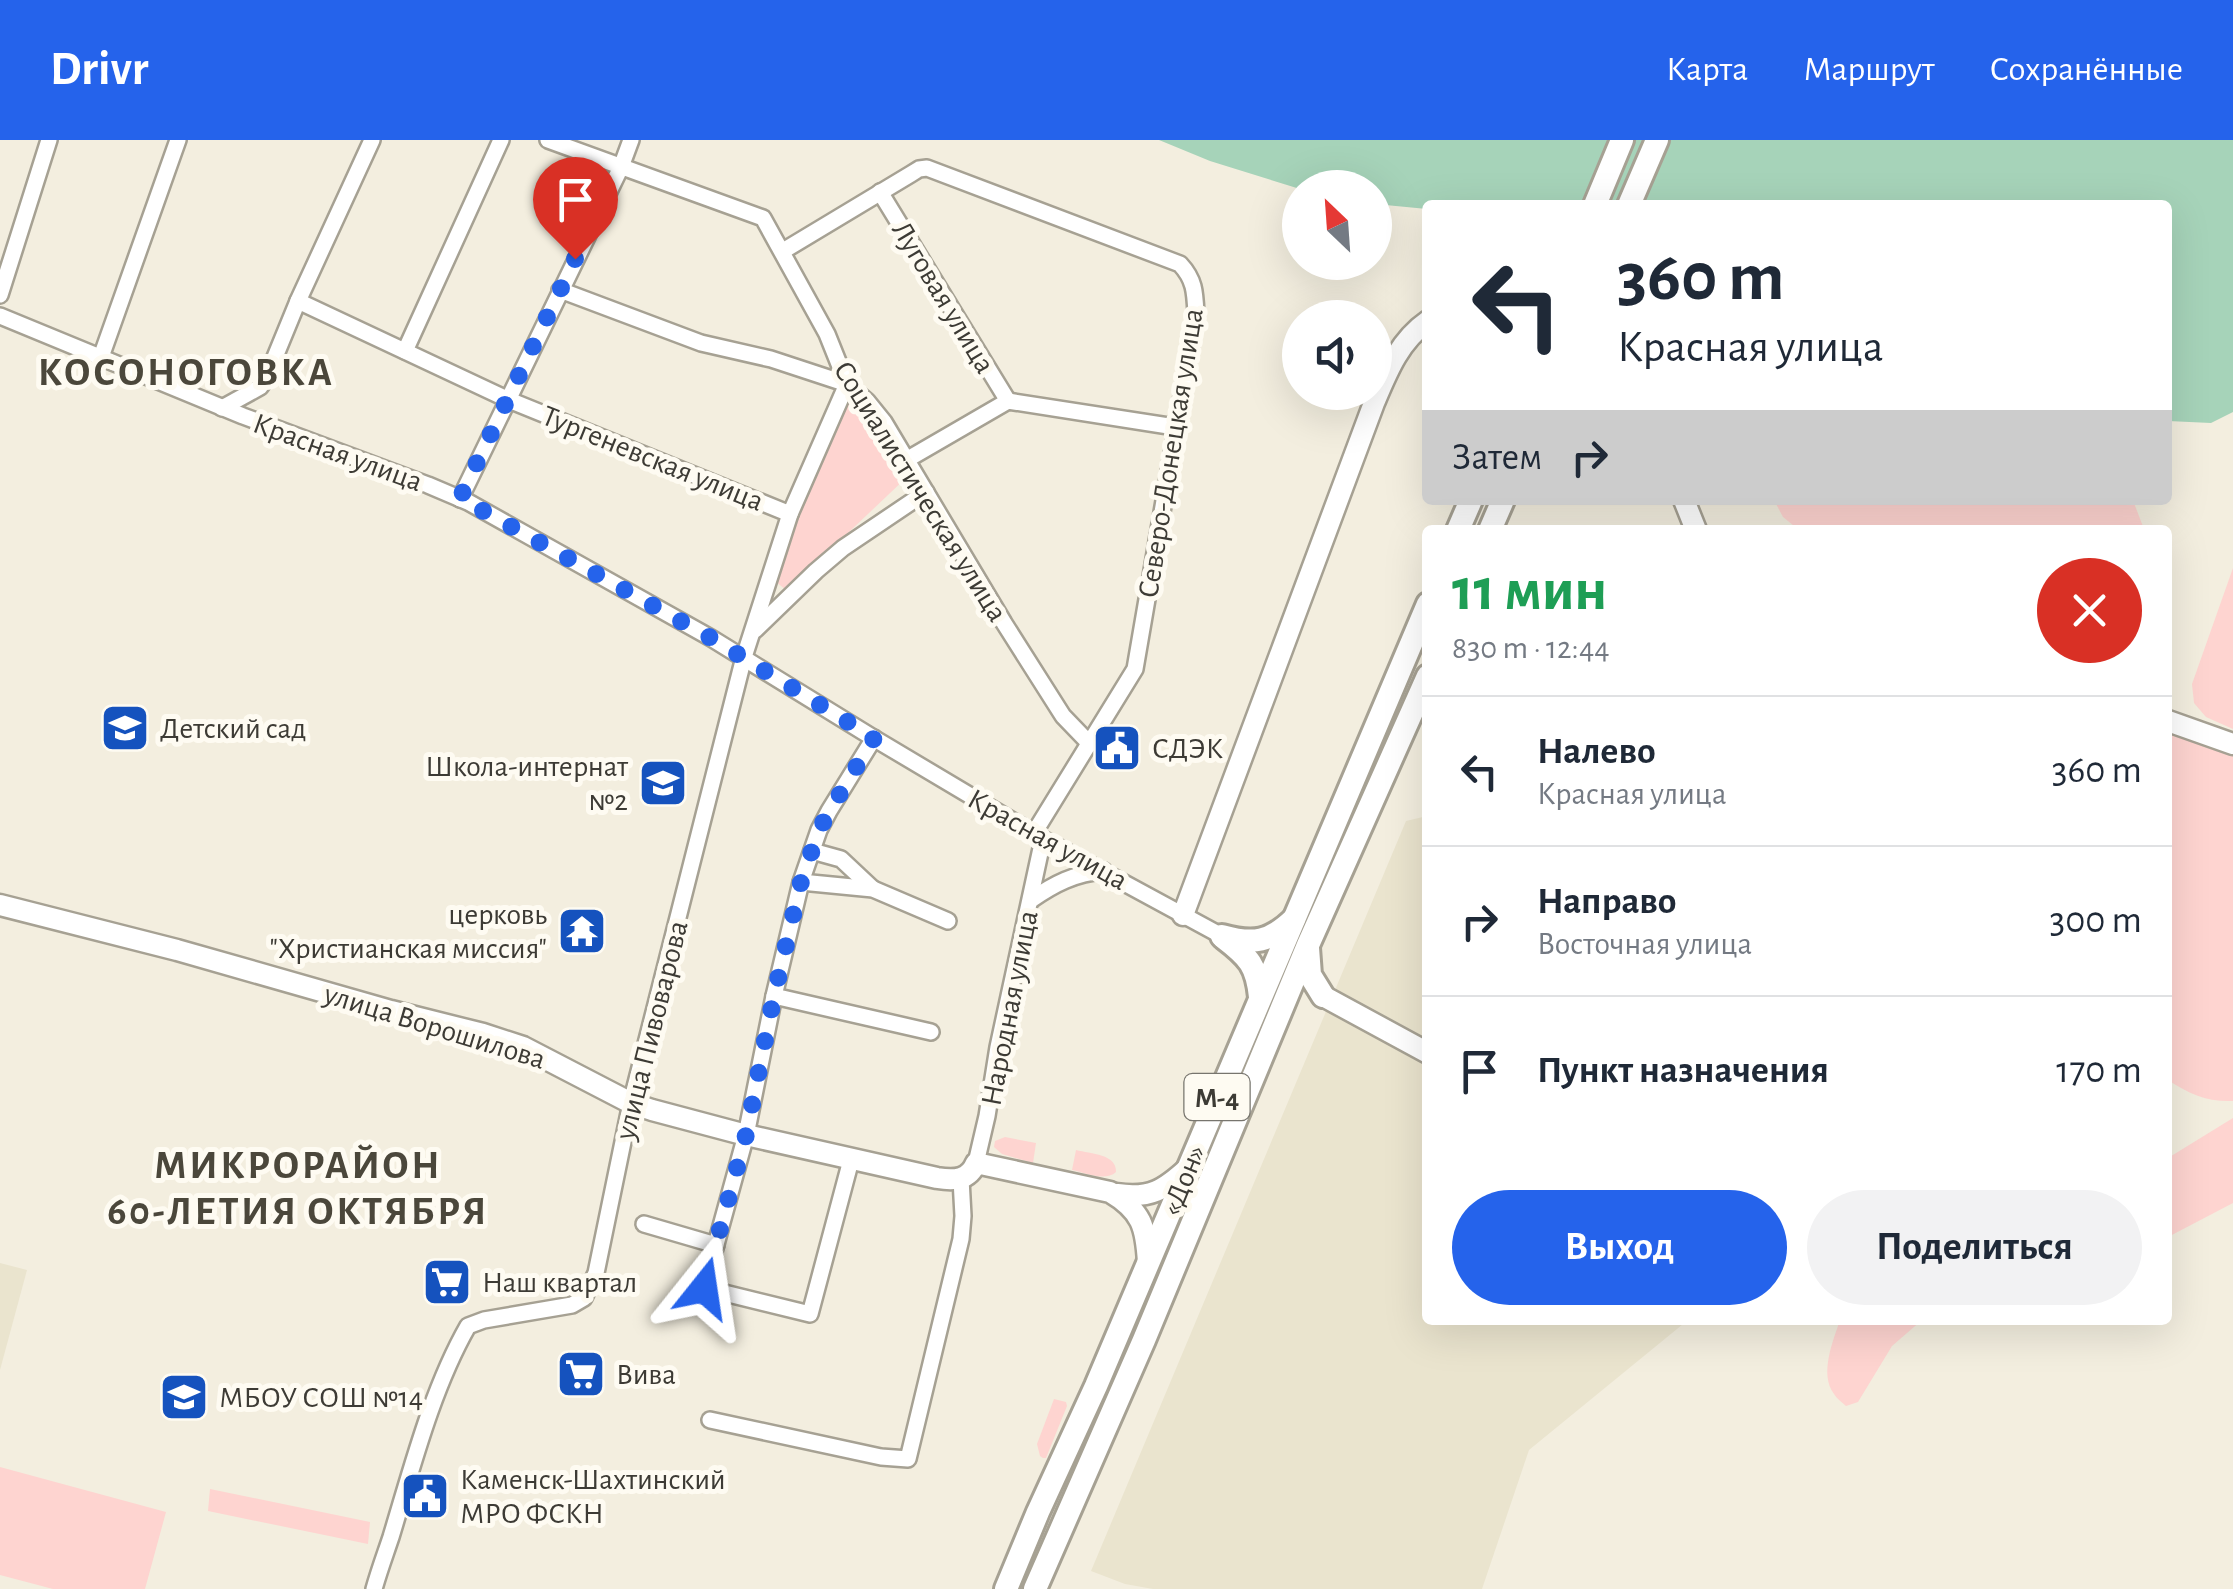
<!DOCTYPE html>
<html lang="ru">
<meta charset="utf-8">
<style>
:root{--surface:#fff;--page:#f2f2f3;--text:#1f2937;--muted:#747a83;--line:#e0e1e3;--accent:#2563eb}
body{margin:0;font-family:"Alegreya Sans",sans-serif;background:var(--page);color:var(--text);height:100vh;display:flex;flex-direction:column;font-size:38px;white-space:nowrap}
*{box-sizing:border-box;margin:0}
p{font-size:32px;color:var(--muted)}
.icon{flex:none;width:55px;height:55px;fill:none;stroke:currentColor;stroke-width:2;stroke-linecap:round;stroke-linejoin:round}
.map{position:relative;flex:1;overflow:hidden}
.panel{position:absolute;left:1422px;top:385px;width:750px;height:800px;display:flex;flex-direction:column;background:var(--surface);border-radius:10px;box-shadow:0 10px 40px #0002}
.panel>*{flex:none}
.guide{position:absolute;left:1422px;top:60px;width:750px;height:305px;border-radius:10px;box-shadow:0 10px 40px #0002;background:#fff;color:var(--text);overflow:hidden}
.needle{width:65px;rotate:335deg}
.fabs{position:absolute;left:1282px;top:30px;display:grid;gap:20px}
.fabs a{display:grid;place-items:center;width:110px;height:110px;border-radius:50%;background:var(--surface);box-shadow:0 10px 40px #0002;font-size:50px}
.pin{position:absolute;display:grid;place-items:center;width:85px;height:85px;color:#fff;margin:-102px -42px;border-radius:50% 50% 50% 0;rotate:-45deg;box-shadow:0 0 10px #0007}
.pin .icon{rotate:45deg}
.me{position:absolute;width:110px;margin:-55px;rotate:15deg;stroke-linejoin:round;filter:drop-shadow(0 0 8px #0008)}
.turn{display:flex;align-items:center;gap:35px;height:210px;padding:0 30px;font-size:45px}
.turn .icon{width:130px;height:130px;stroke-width:2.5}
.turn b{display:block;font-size:70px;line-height:85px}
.then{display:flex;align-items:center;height:95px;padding:0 30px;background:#0003;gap:20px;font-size:38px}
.round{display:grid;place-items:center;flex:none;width:105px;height:105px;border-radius:52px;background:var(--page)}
.headline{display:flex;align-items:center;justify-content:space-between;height:170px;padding:0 30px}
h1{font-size:60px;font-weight:700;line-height:75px;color:#1e9e55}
.cta{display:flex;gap:20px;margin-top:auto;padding:20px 30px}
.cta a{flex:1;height:115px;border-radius:60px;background:var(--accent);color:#fff;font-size:40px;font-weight:700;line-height:115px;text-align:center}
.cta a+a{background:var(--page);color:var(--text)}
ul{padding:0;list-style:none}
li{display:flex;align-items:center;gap:30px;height:150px;padding:0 30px;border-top:2px solid var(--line)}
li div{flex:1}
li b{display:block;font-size:38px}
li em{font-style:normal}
header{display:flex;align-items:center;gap:60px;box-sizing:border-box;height:140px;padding:0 50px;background:var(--accent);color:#fff}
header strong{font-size:48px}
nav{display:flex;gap:55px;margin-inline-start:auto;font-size:35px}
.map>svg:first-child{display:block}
.built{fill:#eae4ce}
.green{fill:#fed4d0}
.water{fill:#a6d3b9}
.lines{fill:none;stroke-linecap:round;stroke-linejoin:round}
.minor-casing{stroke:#a6a193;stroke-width:20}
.major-casing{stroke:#a6a193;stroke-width:25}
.highway-casing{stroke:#a6a193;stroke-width:28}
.minor{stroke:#fff;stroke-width:15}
.major{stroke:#fff;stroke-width:20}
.highway{stroke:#fff;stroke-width:22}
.route{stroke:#2563eb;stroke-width:18;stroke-dasharray:0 32.4}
.labels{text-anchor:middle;stroke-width:10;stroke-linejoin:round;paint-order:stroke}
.shield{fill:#fefbf2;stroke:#77756e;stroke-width:2.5}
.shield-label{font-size:28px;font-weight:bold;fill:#3d3b35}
.street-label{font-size:30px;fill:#3d3b35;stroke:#fefbf2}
.poi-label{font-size:30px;fill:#3d3b35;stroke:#fefbf2;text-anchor:start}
.district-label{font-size:40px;font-weight:bold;letter-spacing:2.5px;fill:#4b473b;stroke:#fefbf2}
</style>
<header>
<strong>Drivr</strong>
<nav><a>Карта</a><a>Маршрут</a><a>Сохранённые</a></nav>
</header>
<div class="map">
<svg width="2233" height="1449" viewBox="0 0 2233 1449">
<rect width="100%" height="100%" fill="#f3eedf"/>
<g class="built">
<polygon points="1427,676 1428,1180 1688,1180 1529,1310 1482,1449 1153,1449 1125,1444 1091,1431 1406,681"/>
<polygon points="0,1123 27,1130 0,1230"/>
</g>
<g class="green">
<polygon points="848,259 859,262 907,327 908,336 792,446 785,449 776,442 798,368"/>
<polygon points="1774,360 1902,360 1918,363 1947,360 2130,360 2134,363 2144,389 1799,390 1783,377"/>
<polygon points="2233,428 2233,589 2206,577 2194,563 2192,544"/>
<path d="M 2168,593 L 2233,615 L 2233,961 C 2207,962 2189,954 2168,940 Z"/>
<polygon points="2233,978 2233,1063 2168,1097 2168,1018"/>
<polygon points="1005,997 1036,1003 1033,1023 1002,1014 994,1007 995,1001"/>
<path d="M 1076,1010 C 1091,1014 1117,1014 1116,1032 C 1105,1042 1086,1033 1072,1030 Z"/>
<path d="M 1840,1180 L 1922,1180 L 1892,1206 L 1858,1262 L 1846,1266 C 1842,1262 1837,1259 1834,1254 C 1819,1234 1833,1201 1840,1180 Z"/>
<polygon points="1054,1259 1066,1262 1067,1266 1046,1318 1043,1318 1040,1316 1037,1304"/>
<polygon points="0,1327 166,1372 145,1449 53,1449 0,1435"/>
<polygon points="210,1349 370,1382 368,1404 208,1371"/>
</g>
<polygon class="water" points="1159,0 2233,0 2233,272 2211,283 2168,281 2168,65 1428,65 1427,69 1375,64 1375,48 1300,48 1300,49 1210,21"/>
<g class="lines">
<g class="minor-casing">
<g id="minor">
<polyline points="548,0 763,78 827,194 847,244 867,261 884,282 1004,483 1063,576 1090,604"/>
<polyline points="880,52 1008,261"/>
<path d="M 783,111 L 911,34 L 919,29 L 927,28 L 1180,124 C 1195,140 1195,153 1196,175 L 1135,529 L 1034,693"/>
<polyline points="0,155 49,0"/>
<polyline points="298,161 509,260 790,374"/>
<polyline points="0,176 243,276 428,345 468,362 711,498 875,599 1043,699 1222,796"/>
<polyline points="405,211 501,0"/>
<polyline points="101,217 178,0"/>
<polyline points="222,268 260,247 266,239 298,161 372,0"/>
<polyline points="908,319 1008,261 1175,287"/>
<polyline points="460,359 621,27 631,0"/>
<polyline points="755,490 816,431 843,408 926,352"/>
<polyline points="812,711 841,719 873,749"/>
<polyline points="801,742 873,749 948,781"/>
<path d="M 1031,760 C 1054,744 1075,733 1104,731"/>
<polyline points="774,856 931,892"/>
<polyline points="851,1020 810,1174 704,1148 746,995 774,856 801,742 819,690 829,671 874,598"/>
<polyline points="976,1023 987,976 998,907 1043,699"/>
<polyline points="644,1084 716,1105"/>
<polyline points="710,1280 881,1317 908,1319 961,1099 963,1076 961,1039"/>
<path d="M 374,1449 C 379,1431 385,1415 391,1397 C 412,1328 432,1249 468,1186 L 484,1180 L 572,1165 L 584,1158 L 596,1133 L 631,963 L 744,517 L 790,374 L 847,244 L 771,219 L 701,203 L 560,150"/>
</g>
</g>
<g class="major-casing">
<g id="major">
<polyline points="1684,360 1696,390"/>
<polyline points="2168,581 2233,604"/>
<path d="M 0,765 L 177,810 L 391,871 L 483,894 L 523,907 L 631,963 L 652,970 L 746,995 L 937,1038 C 955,1041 969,1040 976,1023 L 1110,1052 C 1142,1071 1146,1087 1148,1123"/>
<path d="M 1183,775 L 1374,263 C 1387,232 1399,201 1428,181"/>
<polyline points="1323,856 1428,913"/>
<path d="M 1117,1054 C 1150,1059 1164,1050 1188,1028"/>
</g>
</g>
<g class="highway-casing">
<g id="highway">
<polyline points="1595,65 1622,0"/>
<polyline points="1629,65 1657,0"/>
<polyline points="1458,390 1471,360"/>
<polyline points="1490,390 1503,360"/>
<path d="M 1222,796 C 1254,805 1270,802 1294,779"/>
<path d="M 1224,798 C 1249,817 1257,826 1260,857"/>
<polyline points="1308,808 1310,835 1323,856"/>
<polyline points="1006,1449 1038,1372 1096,1246 1428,464"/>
<polyline points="1035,1449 1144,1200 1308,805 1428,536"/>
</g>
</g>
<use href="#minor" class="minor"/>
<use href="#major" class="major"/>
<use href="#highway" class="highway"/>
</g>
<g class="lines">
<polyline class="route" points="575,119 460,358 711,498 874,598 829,672 819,690 801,742 774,856 746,995 704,1148"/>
</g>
<defs>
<g id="school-square" transform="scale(2.5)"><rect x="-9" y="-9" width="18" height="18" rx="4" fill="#1552be" stroke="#fefbf2"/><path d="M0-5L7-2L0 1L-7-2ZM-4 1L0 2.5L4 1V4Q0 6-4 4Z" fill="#fff"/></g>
<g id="civic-square" transform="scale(2.5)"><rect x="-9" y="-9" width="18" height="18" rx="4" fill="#1552be" stroke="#fefbf2"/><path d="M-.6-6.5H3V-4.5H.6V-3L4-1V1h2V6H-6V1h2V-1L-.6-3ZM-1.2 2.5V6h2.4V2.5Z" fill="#fff"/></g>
<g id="temple-square" transform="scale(2.5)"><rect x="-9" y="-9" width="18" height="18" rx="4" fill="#1552be" stroke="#fefbf2"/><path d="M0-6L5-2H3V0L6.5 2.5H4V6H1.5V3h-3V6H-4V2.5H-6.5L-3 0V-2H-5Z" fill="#fff"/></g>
<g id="supermarket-square" transform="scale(2.5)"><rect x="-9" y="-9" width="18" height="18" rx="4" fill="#1552be" stroke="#fefbf2"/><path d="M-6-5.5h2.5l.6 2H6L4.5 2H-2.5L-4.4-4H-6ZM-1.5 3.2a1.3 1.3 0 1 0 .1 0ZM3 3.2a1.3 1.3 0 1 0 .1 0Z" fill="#fff"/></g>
</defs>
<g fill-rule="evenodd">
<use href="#school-square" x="125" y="588"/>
<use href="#civic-square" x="1117" y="608"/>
<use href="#school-square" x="663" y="643"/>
<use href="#temple-square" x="582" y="791"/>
<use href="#supermarket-square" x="447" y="1142"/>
<use href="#supermarket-square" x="581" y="1234"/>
<use href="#school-square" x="184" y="1257"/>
<use href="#civic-square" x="425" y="1356"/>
</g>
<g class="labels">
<rect class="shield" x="1184.5" y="934" width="65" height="46" rx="8"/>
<g class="shield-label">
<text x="1217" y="967">М-4</text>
</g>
<g class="street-label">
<text transform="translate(944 157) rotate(59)" y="10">Луговая улица</text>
<text transform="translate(338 312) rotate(20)" y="10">Красная улица</text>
<text transform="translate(1170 313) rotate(-81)" y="10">Северо-Донецкая улица</text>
<text transform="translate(653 318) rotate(22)" y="10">Тургеневская улица</text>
<text transform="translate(921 351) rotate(58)" y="10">Социалистическая улица</text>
<text transform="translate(1048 699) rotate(29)" y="10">Красная улица</text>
<text transform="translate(1009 868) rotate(-79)" y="10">Народная улица</text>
<text transform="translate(435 886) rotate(17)" y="10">улица Ворошилова</text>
<text transform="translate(651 890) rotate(-76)" y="10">улица Пивоварова</text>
<text transform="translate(1183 1040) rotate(-68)" y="10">«Дон»</text>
</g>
<g class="poi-label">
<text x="160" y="598">Детский сад</text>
<text x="1152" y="618">СДЭК</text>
<text x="628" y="636" text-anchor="end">Школа-интернат<tspan x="628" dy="34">№2</tspan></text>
<text x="547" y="784" text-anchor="end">церковь<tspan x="547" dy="34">"Христианская миссия"</tspan></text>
<text x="482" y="1152">Наш квартал</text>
<text x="616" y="1244">Вива</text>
<text x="219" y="1267">МБОУ СОШ №14</text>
<text x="460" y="1349">Каменск-Шахтинский<tspan x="460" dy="34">МРО ФСКН</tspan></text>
</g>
<g class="district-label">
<text x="186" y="245">КОСОНОГОВКА</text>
<text x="298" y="1038">МИКРОРАЙОН<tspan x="298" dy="46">60-ЛЕТИЯ ОКТЯБРЯ</tspan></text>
</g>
</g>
</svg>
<div class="fabs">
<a><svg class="needle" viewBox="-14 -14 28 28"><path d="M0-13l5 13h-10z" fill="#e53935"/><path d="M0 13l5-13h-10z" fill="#747a83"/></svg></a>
<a><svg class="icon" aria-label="sound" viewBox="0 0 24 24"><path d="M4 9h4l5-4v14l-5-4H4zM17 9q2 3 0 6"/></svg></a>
</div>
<div class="pin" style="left:575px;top:119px;background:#d93025"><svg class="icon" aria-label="arrive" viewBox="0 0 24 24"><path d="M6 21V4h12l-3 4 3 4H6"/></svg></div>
<svg class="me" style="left:704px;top:1148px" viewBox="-20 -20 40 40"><path d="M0-17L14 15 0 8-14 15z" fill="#2563eb" stroke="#fff" stroke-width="4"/></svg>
<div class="guide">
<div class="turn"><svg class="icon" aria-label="left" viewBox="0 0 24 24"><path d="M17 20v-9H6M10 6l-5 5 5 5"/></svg><div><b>360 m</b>Красная улица</div></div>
<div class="then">Затем<svg class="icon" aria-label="right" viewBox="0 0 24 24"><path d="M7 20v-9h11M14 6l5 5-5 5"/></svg></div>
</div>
<section class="panel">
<div class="headline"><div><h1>11 мин</h1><p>830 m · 12:44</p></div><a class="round" style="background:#d93025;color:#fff"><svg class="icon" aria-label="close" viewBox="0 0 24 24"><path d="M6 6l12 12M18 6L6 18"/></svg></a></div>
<ul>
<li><svg class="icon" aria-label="left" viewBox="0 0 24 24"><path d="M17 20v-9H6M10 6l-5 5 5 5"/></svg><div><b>Налево</b><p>Красная улица</p></div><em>360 m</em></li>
<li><svg class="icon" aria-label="right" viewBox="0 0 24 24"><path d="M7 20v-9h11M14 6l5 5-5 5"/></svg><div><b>Направо</b><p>Восточная улица</p></div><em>300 m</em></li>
<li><svg class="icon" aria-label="arrive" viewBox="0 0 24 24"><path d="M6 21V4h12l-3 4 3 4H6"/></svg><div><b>Пункт назначения</b></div><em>170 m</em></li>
</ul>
<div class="cta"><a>Выход</a><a>Поделиться</a></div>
</section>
</div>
